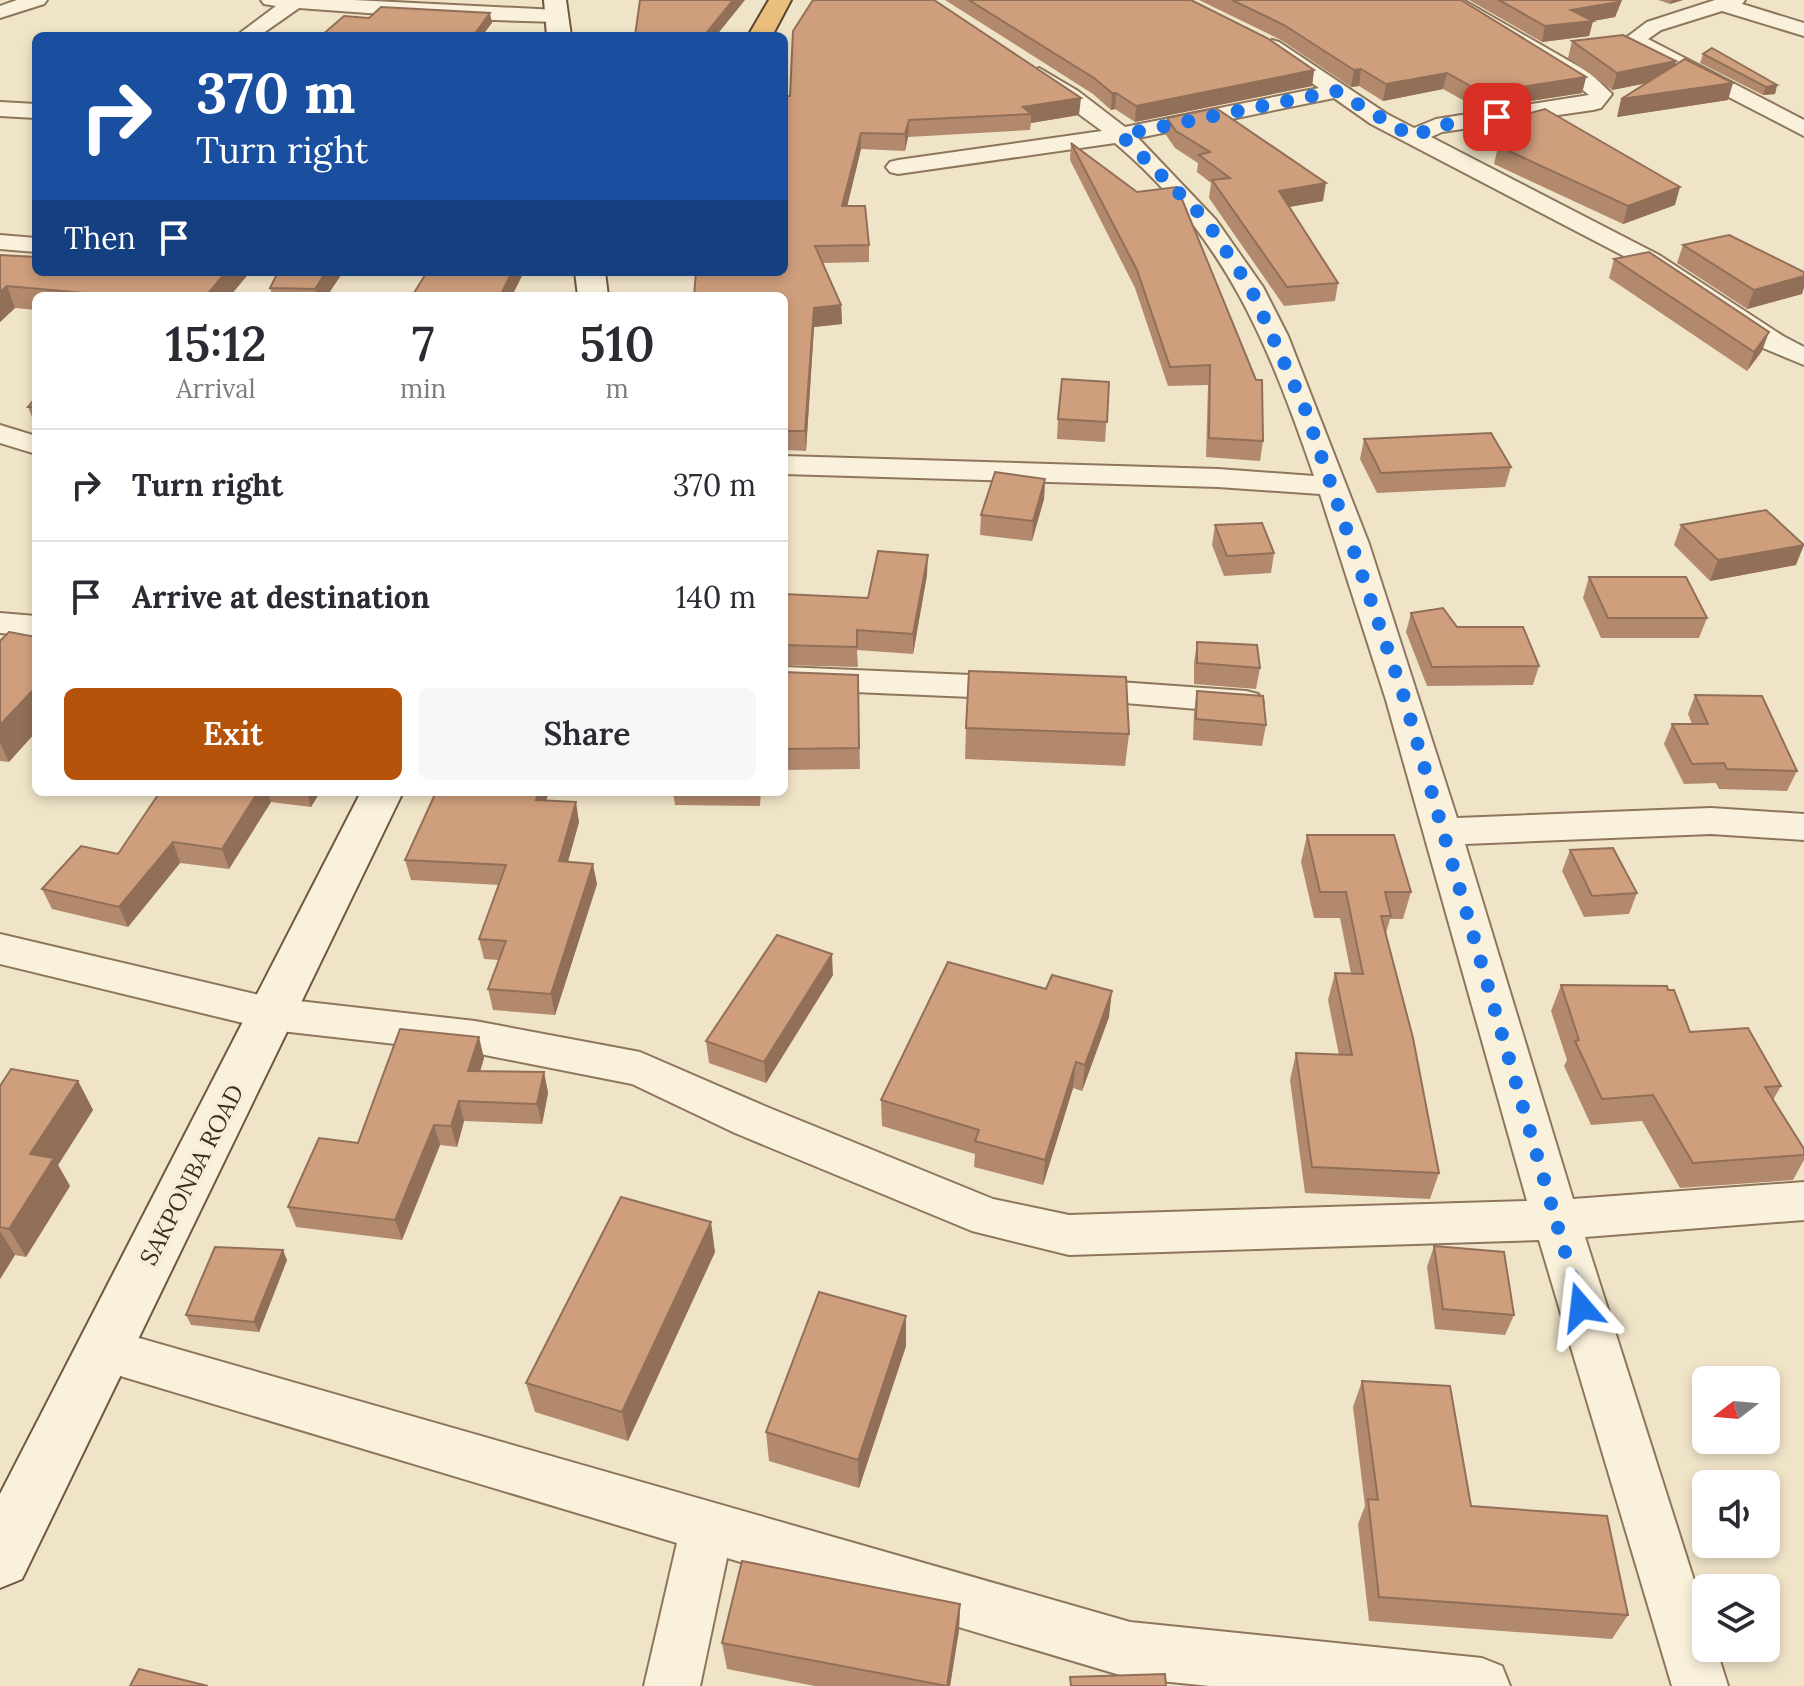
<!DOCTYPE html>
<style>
:root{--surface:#fff;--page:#f7f7f7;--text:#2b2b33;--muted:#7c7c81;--line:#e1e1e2;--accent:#b45309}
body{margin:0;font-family:Lora,serif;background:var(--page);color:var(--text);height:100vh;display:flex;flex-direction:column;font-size:30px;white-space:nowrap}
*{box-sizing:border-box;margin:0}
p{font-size:26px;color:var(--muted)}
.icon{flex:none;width:44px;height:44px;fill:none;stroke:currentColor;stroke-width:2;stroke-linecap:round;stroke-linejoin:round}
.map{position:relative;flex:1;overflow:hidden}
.details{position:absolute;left:32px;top:292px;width:756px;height:504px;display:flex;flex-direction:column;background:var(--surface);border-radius:12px;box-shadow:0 4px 12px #0003}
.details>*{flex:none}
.banner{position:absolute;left:32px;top:32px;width:756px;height:244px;border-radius:12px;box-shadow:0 4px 12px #0003;background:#1a4fa0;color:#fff;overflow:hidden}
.needle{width:52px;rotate:254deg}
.fabs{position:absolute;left:1692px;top:1366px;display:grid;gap:16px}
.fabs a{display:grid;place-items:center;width:88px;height:88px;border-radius:12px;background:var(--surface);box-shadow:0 4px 12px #0003;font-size:40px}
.pin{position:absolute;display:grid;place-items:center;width:68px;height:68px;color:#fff;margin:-34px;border-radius:16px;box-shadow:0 4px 12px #0006}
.me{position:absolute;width:88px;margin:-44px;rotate:343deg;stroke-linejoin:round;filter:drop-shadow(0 0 6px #0008)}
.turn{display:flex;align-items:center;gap:28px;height:168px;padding:0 32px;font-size:36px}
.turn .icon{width:104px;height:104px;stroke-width:2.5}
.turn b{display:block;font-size:56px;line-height:68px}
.then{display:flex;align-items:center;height:76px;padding:0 32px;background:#0003;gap:16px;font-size:30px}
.eta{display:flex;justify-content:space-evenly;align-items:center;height:136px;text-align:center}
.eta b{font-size:48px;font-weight:600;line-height:56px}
.button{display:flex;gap:16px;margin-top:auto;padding:16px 32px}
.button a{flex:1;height:92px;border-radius:12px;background:var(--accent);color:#fff;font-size:32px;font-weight:600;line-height:92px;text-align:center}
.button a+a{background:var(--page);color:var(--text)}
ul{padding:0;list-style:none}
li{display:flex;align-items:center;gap:24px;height:112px;padding:0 32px;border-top:2px solid var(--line)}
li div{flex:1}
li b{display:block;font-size:30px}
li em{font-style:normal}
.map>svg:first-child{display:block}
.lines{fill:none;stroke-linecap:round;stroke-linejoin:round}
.minor-casing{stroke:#8d765c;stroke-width:4}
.secondary-casing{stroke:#6f573f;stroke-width:4}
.trunk-casing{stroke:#5b4430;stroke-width:4}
.minor{fill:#faf1dc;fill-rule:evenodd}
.secondary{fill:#faf1dc;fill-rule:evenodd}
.trunk{fill:#eabe7c;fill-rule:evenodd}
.wall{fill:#b2896c}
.shaded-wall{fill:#916f58}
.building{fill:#cf9f7d;stroke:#916f58;stroke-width:2}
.route{stroke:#1a73e8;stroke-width:14;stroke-dasharray:0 25.2}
.labels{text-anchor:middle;stroke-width:8;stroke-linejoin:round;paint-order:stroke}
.street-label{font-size:24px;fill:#3d2e20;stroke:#f7eed8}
</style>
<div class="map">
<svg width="1804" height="1686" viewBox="0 0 1804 1686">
<rect width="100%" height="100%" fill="#f0e4c8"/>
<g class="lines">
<g class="minor-casing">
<g id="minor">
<polygon points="17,0 47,0 44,4 0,18 0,6"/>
<polygon points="261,0 353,0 557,10 567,16 557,22 436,18 299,8 259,36 236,36 276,6 264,4"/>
<path d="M 1439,0 L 1463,0 L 1590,73 L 1612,94 L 1601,108 L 1593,110 L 1442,132 L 1431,137 L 1659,255 L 1783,336 L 1804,347 L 1804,365 L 1763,348 L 1641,265 L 1371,124 L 1334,98 L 1138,138 L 1216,220 L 1263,287 L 1288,336 L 1369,544 L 1457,818 L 1711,808 L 1804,814 L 1804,840 L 1711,834 L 1465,844 L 1573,1199 L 1804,1182 L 1804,1220 L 1585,1237 L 1706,1618 L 1706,1648 L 1716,1648 L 1728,1686 L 1672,1686 L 1539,1240 L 1069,1255 L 972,1231 L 735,1133 L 632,1084 L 475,1053 L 272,1030 L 0,964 L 0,934 L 272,998 L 475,1021 L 640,1052 L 767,1107 L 993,1199 L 1069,1215 L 1527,1201 L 1386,700 L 1320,494 L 1218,487 L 784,474 L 784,456 L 1218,469 L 1314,476 C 1268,343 1226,237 1115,143 L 898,174 L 890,172 L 886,167 L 890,162 L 898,160 L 1102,131 L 1031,79 L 1028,74 L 1039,68 L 1078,91 L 1125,127 L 1319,88 L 1265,50 L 1262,46 L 1272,40 L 1279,42 L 1387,114 L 1414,128 L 1436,119 L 1589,95 L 1574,83 Z"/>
<polygon points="1715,0 1745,0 1742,4 1804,23 1804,36 1722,11 1661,30 1648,39 1804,120 1804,136 1626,44 1623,40 1647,22"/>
<polygon points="0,102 36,104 36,118 0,116"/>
<polygon points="0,235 36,238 36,252 0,249"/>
<polygon points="0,425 36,436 36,454 0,443"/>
<polygon points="0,613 36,616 36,636 0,633"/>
<polygon points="784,667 1018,677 1030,680 1035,688 1030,696 1018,699 784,689"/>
<polygon points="1076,679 1246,691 1258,694 1263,702 1258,710 1246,713 1064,698 1059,690 1064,682"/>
<polygon points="104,1328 1130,1622 1482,1658 1502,1666 1510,1686 1210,1686 1130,1678 727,1558 700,1686 644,1686 677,1543 87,1366 79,1350 87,1334"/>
</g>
</g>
<g class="secondary-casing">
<g id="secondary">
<polygon points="544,0 566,0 571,36 547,36"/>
<polygon points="575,272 605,272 608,296 578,296"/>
<polygon points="361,792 403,792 22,1579 0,1588 0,1494"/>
</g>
</g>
<g class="trunk-casing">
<polygon id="trunk" points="769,0 791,0 772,36 748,36"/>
</g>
<use href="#minor" class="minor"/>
<use href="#secondary" class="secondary"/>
<use href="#trunk" class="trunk"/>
</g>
<g class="wall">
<polygon points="945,0 1191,0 1314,70 1312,86 1135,122 1115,109 1111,110 1093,94"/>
<polygon points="1199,0 1461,0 1586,77 1582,93 1479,109 1443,89 1383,101 1359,86 1351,87 1281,40"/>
<polygon points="1469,0 1622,0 1615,17 1593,21 1589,36 1542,42"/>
<polygon points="1658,0 1683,0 1670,4"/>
<polygon points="1572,41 1676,61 1675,66 1728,100 1617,117 1648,83 1612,90 1568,58"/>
<polygon points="1703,54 1777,85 1775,94 1763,95 1700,63"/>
<polygon points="784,96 1079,115 1031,123 1030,130 908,137 905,151 861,149 847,206 869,245 869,262 823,263 841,305 842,324 814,327 806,451 784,450"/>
<polygon points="1167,118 1323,201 1289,207 1338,283 1335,301 1284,306 1209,198 1211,183 1197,172 1198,163 1175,148 1166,135"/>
<polygon points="1491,124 1675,205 1623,224 1494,164 1498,147 1487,141"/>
<polygon points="1071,143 1263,441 1260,461 1206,457 1208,385 1168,386 1135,288 1070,160"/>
<polygon points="1683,245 1804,272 1804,287 1802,294 1747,309 1677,263"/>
<polygon points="0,255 36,272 250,272 230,296 36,296 36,310 15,308 0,322"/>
<polygon points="1614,259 1762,351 1747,371 1609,278"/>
<polygon points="343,272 327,296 273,296 270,288"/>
<polygon points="1109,382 1105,442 1057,439 1058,419"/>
<polygon points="36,397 36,428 28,407"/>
<polygon points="1364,439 1511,467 1505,487 1377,493 1360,459"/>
<polygon points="1045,479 1044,499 1032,541 980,535 981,515"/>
<polygon points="1215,525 1274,553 1271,573 1224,576 1212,545"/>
<polygon points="1681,525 1796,565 1710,581 1674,545"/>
<polygon points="927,575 913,654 857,650 858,667 784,665 784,594 868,598"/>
<polygon points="1589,577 1707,618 1699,638 1601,638 1583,598"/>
<polygon points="1411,613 1457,627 1539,666 1533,685 1427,686 1406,632"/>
<polygon points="0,641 9,762 0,761"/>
<polygon points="1197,642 1260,668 1256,689 1194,684 1194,663"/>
<polygon points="784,672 858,675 860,769 784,770"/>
<polygon points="1197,691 1266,725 1262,746 1193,740 1194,712"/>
<polygon points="1695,695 1797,771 1787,791 1719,789 1716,783 1684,784 1664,744 1672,724 1692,724 1688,714"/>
<polygon points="966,728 1129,734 1125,766 965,759"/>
<polygon points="160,792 320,792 311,807 271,802 229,869 180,863 128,927 52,909 42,889 118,854"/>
<polygon points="436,792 549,792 546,801 579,822 568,862 597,884 555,1015 493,1010 488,989 499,960 484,959 479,939 499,885 411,880 405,860"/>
<polygon points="673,792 761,792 760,806 675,805"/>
<polygon points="1307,835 1411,892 1403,919 1390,919 1386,933 1439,1173 1430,1199 1305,1193 1290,1080 1296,1053 1339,1055 1328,1000 1335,973 1351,974 1340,918 1314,918 1301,862"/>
<polygon points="1570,850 1637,893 1629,914 1584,917 1562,871"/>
<polygon points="833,975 766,1083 709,1063 706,1041"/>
<polygon points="1561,985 1690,1032 1781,1086 1773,1100 1804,1149 1804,1160 1793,1180 1680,1188 1642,1121 1591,1125 1564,1066 1567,1060 1551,1011"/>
<polygon points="1109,1017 1082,1091 1073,1088 1043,1185 974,1167 975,1154 882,1126 881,1100"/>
<polygon points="484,1058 480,1071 544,1072 548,1093 542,1124 464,1121 457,1147 440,1145 402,1240 296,1227 288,1207 358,1143"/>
<polygon points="78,1081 93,1110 58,1165 70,1186 26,1257 15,1255 0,1279 0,1086"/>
<polygon points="1434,1246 1514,1315 1505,1335 1435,1329 1427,1267"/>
<polygon points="715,1252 628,1441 535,1412 526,1383"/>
<polygon points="287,1260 259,1332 191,1325 186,1315"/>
<polygon points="906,1316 906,1346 859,1488 769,1461 766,1432"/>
<polygon points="1362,1381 1471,1506 1628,1615 1612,1639 1369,1621 1358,1524 1365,1506 1353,1407"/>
<polygon points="960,1604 959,1630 950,1686 815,1686 727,1669 722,1643"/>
</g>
<g class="shaded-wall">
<polygon points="733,0 745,0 716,36 704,36"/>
<polygon points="1622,0 1615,17 1593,21 1589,36 1542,42 1545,26 1571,10"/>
<polygon points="1672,0 1683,0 1670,4"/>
<polygon points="490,13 492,23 482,36 473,36"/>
<polygon points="1676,61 1671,78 1612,90 1617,73"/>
<polygon points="1361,69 1359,86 1351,87 1354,70"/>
<polygon points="1314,70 1312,86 1135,122 1136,106"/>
<polygon points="1447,73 1443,89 1383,101 1386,84"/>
<polygon points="1586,77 1582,93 1479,109 1483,93"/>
<polygon points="1733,83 1728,100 1617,117 1621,99"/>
<polygon points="1777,85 1775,94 1763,95 1766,87"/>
<polygon points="1112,93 1116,93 1115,109 1111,110"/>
<polygon points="1081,98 1079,115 1031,123 1031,114 1023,107"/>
<polygon points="909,120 908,137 905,151 905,134"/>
<polygon points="861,133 861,149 843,224 842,206"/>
<polygon points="1326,183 1323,201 1277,209 1279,191"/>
<polygon points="1680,187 1675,205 1623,224 1628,206"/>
<polygon points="226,272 250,272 230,296 206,296"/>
<polygon points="326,272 343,272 327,296 317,296 315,289"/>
<polygon points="512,272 524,272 512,296 500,296"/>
<polygon points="1804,276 1804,287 1802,294 1747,309 1754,290"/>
<polygon points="7,286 15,308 0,322 0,292"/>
<polygon points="841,305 842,324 814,327 806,451 805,431 814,308"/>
<polygon points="1769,332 1762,351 1747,371 1754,352"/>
<polygon points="1045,479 1044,499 1032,541 1033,521"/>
<polygon points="1804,545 1796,565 1710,581 1718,560"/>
<polygon points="928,555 927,575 913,654 913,634"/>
<polygon points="36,687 36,732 9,762 0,743 0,725"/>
<polygon points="258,792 267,792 271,802 229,869 222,849"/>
<polygon points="307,792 320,792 311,807"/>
<polygon points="538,792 549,792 539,821 536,800"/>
<polygon points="576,802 579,822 562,882 559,861"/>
<polygon points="173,842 180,863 128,927 119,907"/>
<polygon points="593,864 597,884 555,1015 551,994"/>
<polygon points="832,954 833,975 766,1083 764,1062"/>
<polygon points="1112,991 1109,1017 1082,1091 1085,1065"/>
<polygon points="479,1037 484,1058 474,1091 468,1071"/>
<polygon points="1076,1062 1073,1088 1043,1185 1045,1160"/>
<polygon points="544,1072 548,1093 542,1124 537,1104"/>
<polygon points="78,1081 93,1110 58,1165 70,1186 26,1257 9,1229 30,1154"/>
<polygon points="459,1101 464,1121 457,1147 451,1126"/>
<polygon points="434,1125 440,1145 402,1240 395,1220"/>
<polygon points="711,1222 715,1252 628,1441 622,1412"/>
<polygon points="0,1231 15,1255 0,1279"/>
<polygon points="283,1250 287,1260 259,1332 254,1322"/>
<polygon points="906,1316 906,1346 859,1488 858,1460"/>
<polygon points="960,1604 959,1630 950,1686 947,1686"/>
</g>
<g class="building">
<polygon points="640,0 733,0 704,36 635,36"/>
<polygon points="813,0 934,0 1081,98 1023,107 1031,114 909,120 905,134 861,133 842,206 865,206 869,245 815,246 841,305 814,308 805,431 784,431 784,296 694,296 696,272 784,272 784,96 790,96 793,31"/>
<polygon points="969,0 1191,0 1267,38 1314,70 1136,106 1116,93 1112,93 1094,78"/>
<polygon points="1232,0 1461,0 1586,77 1483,93 1447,73 1386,84 1361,69 1354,70 1284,25"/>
<polygon points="1499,0 1620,0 1619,2 1571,10 1593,21 1545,26"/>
<polygon points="381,7 490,13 473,36 321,36 344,16 369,18"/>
<polygon points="1623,35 1676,61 1617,73 1572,41"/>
<polygon points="1712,48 1777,85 1766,87 1703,54"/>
<polygon points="1685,59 1733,83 1621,99"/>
<polygon points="1216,108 1326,183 1279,191 1338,283 1287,287 1212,180 1230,178 1199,155 1210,152 1176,131 1167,118"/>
<polygon points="1545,109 1680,187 1628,206 1498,146 1523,140 1491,124"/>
<polygon points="1071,143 1137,192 1177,187 1256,380 1262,380 1263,441 1209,438 1210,365 1170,367 1137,270"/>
<polygon points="1729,235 1804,272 1804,276 1754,290 1683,245"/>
<polygon points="1649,252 1769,332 1754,352 1614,259"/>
<polygon points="0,255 36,257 36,272 226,272 206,296 117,296 7,286 0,292"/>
<polygon points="278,272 326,272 315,289 270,288"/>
<polygon points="427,272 512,272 500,296 412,296"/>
<polygon points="1062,379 1109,382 1107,422 1058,419"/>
<polygon points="36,397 36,407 28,407"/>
<polygon points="1491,433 1511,467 1381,473 1364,439"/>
<polygon points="995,472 1045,479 1033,521 981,515"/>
<polygon points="1766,510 1804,545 1718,560 1681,525"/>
<polygon points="1262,523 1274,553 1227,556 1215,525"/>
<polygon points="878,551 928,555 913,634 857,630 857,647 784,645 784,594 868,598"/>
<polygon points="1589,577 1686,577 1707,618 1608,618"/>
<polygon points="1443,608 1457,627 1523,627 1539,666 1432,667 1411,613"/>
<polygon points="9,632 36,637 36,687 0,725 0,641"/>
<polygon points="1197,642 1257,645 1260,668 1197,663"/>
<polygon points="969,671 1126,677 1129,734 966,728"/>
<polygon points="784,672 858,675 859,748 784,749"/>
<polygon points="1197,691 1263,696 1266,725 1196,719"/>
<polygon points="1695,695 1762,696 1797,771 1727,769 1724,763 1692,764 1672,724 1708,724"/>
<polygon points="160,792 258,792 222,849 173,842 119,907 42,889 81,846 118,854"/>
<polygon points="436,792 538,792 536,800 576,802 559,861 593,864 551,994 488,989 506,941 479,939 506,865 405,860"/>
<polygon points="1307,835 1394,835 1411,892 1385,892 1391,916 1381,916 1413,1038 1439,1173 1312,1167 1296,1053 1352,1055 1335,973 1363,974 1346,892 1320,892"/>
<polygon points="1613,848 1637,893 1592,896 1570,850"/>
<polygon points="777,935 832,954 764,1062 706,1041"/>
<polygon points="948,962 1046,989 1052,975 1112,991 1085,1065 1076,1062 1045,1160 975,1141 979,1130 881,1100"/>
<polygon points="1561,985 1667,986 1668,990 1674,990 1690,1032 1748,1028 1781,1086 1765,1087 1804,1149 1804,1155 1693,1163 1653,1095 1602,1099 1575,1041 1579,1040"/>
<polygon points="400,1029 479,1037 468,1071 544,1072 537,1104 459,1101 451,1126 434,1125 395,1220 288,1207 319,1138 358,1143"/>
<polygon points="11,1069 78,1081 30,1154 54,1158 9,1229 0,1227 0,1086"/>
<polygon points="621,1197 711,1222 622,1412 526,1383"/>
<polygon points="1434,1246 1504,1252 1514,1315 1443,1309"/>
<polygon points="215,1247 283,1250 254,1322 186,1315"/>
<polygon points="819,1292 906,1316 858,1460 766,1432"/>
<polygon points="1362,1381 1450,1386 1471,1506 1607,1516 1628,1615 1379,1597 1368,1499 1378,1500"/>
<polygon points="742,1561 960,1604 947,1686 722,1643"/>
<polygon points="139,1669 208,1686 130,1686"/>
<polygon points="1165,1674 1166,1686 1071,1686 1070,1677"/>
</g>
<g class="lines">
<polyline class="route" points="1497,117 1436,126 1413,137 1336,91 1121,135 1205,219 1251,289 1305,409 1404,697 1581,1307"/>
</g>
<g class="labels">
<g class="street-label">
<text transform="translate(192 1175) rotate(-63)" y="8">SAKPONBA ROAD</text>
</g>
</g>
</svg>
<div class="fabs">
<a><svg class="needle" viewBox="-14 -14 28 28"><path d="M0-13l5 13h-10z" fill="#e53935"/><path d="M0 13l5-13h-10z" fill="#7c7c81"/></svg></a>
<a><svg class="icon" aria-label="sound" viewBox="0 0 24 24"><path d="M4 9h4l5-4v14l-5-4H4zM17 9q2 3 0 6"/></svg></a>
<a><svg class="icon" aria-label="layers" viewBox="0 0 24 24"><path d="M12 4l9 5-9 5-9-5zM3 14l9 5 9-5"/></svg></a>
</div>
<div class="pin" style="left:1497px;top:117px;background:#d93025"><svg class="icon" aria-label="arrive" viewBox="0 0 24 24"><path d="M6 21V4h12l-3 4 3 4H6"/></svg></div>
<svg class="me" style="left:1581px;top:1307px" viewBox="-20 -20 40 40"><path d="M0-17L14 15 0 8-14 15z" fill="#1a73e8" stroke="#fff" stroke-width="4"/></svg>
<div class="banner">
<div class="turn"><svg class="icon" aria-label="right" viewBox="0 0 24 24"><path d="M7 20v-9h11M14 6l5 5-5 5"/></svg><div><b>370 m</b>Turn right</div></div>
<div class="then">Then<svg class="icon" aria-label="arrive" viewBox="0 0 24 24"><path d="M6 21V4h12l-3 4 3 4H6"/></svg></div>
</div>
<section class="details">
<div class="eta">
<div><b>15:12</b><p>Arrival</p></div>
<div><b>7</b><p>min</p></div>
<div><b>510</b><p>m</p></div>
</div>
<ul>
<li><svg class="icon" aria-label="right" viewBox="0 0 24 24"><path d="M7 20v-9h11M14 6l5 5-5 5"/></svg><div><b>Turn right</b></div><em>370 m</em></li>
<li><svg class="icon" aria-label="arrive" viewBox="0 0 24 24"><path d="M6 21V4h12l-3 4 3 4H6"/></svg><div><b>Arrive at destination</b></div><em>140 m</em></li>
</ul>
<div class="button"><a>Exit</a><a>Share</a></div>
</section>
</div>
